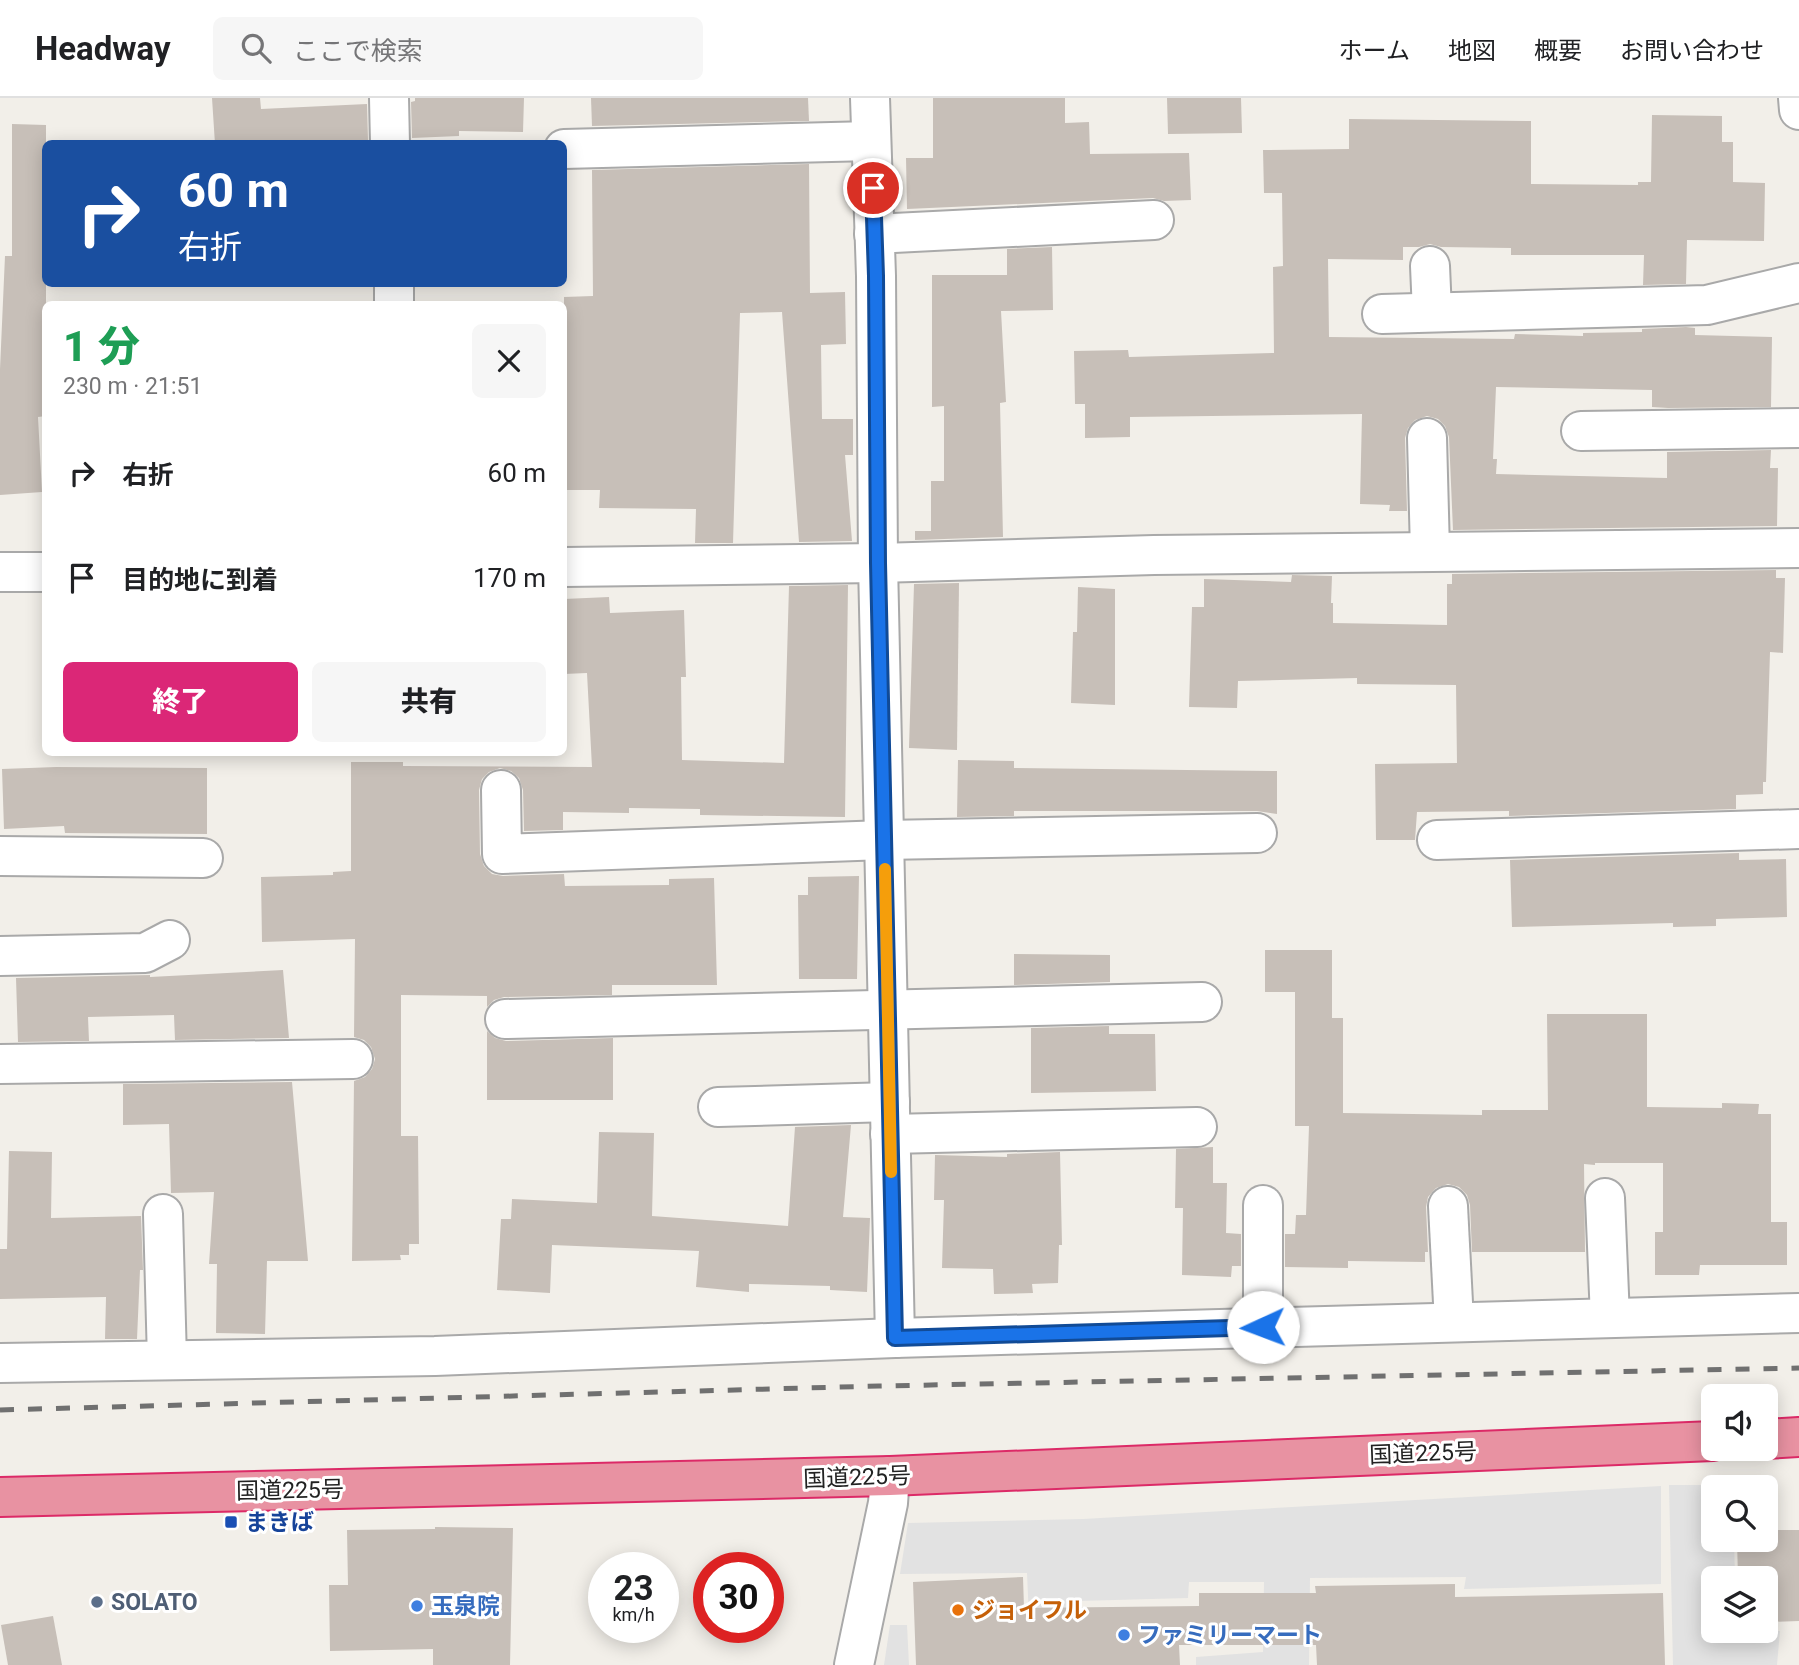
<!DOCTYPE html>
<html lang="ja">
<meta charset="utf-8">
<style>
:root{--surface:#fff;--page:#f6f6f6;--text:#202124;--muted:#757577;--line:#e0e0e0;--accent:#db2777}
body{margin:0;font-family:Roboto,"Noto Sans JP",sans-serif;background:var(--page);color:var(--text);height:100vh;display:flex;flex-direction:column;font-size:26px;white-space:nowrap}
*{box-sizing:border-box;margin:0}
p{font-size:23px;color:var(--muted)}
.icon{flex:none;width:38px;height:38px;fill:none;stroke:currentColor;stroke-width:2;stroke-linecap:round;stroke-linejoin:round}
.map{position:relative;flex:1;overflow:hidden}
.details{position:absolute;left:42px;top:203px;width:525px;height:455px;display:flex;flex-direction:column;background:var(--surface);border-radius:10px;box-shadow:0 4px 18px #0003}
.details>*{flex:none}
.top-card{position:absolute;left:42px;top:42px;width:525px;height:147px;border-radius:10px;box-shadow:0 4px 18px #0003;background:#1a4fa0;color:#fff;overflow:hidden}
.controls{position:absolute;left:1701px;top:1286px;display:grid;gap:14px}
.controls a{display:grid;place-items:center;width:77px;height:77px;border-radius:10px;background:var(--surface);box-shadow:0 4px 18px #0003;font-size:35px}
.speed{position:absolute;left:588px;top:1454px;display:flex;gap:14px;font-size:35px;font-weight:700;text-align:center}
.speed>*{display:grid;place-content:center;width:91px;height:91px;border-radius:50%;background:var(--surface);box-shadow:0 4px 18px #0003;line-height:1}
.speed small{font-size:18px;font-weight:400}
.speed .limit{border:10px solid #d22;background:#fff;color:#111}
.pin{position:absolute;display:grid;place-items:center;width:60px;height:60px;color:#fff;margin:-30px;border:4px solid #fff;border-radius:50%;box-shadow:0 2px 7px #0007}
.me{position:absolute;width:77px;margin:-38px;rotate:268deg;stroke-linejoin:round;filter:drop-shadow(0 0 5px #0008)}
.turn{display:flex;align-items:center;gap:24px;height:147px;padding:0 21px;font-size:32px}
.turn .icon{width:91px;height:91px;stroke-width:2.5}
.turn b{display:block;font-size:49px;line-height:60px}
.round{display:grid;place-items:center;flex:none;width:74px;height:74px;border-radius:10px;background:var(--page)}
.summary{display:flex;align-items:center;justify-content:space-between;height:119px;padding:0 21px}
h1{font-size:42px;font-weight:800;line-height:52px;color:#1e9e55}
.action{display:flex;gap:14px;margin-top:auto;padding:14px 21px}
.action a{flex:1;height:80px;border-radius:10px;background:var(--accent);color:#fff;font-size:28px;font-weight:800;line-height:80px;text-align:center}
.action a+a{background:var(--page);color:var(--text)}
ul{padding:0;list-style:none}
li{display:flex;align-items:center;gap:21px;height:105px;padding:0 21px}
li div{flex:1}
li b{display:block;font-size:26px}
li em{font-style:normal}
header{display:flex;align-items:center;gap:42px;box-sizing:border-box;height:98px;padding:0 35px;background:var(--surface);border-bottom:2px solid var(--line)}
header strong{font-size:33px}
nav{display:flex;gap:38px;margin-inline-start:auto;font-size:24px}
.search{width:490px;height:63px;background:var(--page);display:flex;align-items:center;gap:18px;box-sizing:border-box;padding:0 24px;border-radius:10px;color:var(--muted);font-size:26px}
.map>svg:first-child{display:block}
.parking{fill:#e2e2e2}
.building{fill:#c7bfb8}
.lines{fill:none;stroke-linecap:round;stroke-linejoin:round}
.minor-casing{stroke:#a9a9a9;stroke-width:42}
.highway-casing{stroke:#dc2a67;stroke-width:42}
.minor{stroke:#fff;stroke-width:38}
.highway{stroke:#e892a2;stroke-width:38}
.rail{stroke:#707070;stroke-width:5;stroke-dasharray:14 14;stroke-linecap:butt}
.route-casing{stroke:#114b97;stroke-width:18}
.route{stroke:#1a73e8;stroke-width:12}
.slow{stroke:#f59e0b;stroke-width:12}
.transit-dot{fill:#1a4fb4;stroke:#fff;stroke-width:2.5}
.service-dot{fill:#5c6f8a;stroke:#fff;stroke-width:2.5}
.shop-dot{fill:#3f7fe0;stroke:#fff;stroke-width:2.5}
.food-dot{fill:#e8710a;stroke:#fff;stroke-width:2.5}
.labels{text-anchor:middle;stroke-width:6;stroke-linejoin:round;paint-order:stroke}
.street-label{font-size:23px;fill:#222;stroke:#fff}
.transit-label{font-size:23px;font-weight:bold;fill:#164399;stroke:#fff;text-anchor:start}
.service-label{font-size:23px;font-weight:bold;fill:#4e5e75;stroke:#fff;text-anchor:start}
.shop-label{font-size:23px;font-weight:bold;fill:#366cbe;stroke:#fff;text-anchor:start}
.food-label{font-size:23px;font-weight:bold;fill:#c56008;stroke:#fff;text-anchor:start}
</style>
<header>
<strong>Headway</strong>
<div class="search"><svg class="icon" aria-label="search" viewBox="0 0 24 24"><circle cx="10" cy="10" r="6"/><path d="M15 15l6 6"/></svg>ここで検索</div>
<nav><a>ホーム</a><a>地図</a><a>概要</a><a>お問い合わせ</a></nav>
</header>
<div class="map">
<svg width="1799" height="1567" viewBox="0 0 1799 1567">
<rect width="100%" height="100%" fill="#f2efe9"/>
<g class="parking">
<polygon points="1669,1387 1777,1387 1777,1411 1766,1411 1766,1390 1713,1390 1713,1442 1734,1442 1735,1480 1713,1480 1713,1533 1780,1533 1777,1567 1673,1567"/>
<polygon points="1661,1388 1661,1486 1464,1491 1466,1479 1310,1480 1309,1567 1196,1567 1196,1559 1263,1554 1264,1484 1189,1484 1188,1500 1078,1503 1077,1567 1031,1567 1027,1475 900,1476 908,1425 1083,1421"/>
<polygon points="890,1527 907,1527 909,1567 884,1567"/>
</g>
<g class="building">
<polygon points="212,0 260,0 261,11 367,6 368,42 336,43 337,46 215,46"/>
<polygon points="415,0 524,0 523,34 459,33 459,38 412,40 411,4 415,3"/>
<polygon points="591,0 808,0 809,23 592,28"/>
<polygon points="933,0 1065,0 1065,25 1089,24 1090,56 1189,55 1191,102 1164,103 1153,100 907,111 906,60 933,60"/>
<polygon points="1167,0 1241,0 1242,35 1168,36"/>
<polygon points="1652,17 1722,18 1722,44 1733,44 1733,84 1765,85 1764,143 1687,142 1686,186 1643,187 1644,157 1511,157 1511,150 1441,149 1430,146 1419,149 1403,149 1403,162 1328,161 1329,239 1514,241 1515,236 1583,238 1583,235 1642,234 1642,231 1686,229 1695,230 1695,237 1772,239 1771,309 1668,310 1652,309 1652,292 1496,289 1493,361 1497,361 1496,376 1667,380 1667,354 1771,352 1770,370 1778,370 1777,428 1453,432 1449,339 1445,328 1438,321 1427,318 1415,322 1408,330 1405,340 1407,413 1389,413 1390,407 1360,406 1362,316 1130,319 1130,339 1085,340 1085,306 1075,306 1074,253 1128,252 1129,259 1274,255 1273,169 1283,168 1282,95 1264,95 1263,52 1349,51 1349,21 1531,23 1531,86 1638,87 1638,84 1651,84"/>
<polygon points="12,26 46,27 46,318 38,319 42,394 0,397 0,271 5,158 12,158"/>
<polygon points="809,66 810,195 845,194 846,246 821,247 822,321 853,321 853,357 845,357 852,443 799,444 782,214 740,215 733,445 695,445 696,411 599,410 600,392 564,392 564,199 593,198 592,72"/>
<polygon points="1052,149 1053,212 1001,213 1006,304 1000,305 1003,439 915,442 915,433 931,433 931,383 944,383 944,308 932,309 932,177 1007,177 1007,151"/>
<polygon points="1776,472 1776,480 1785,480 1783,555 1770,554 1766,684 1763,684 1763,696 1736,697 1736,711 1509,718 1509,713 1417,714 1415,742 1376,742 1375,666 1457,665 1456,587 1357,586 1357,580 1238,583 1237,610 1189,609 1192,509 1204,509 1204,481 1291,484 1292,477 1332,478 1331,505 1333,505 1333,525 1447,527 1447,486 1452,486 1452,476"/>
<polygon points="959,485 957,652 909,650 914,486"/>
<polygon points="848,487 845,719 700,717 700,711 629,710 629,715 563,714 563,732 524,733 523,692 519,680 511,673 500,670 489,674 482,681 479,692 480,756 484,768 492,776 503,778 564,776 565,788 669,787 669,781 714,780 717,887 612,887 612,897 504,899 494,902 487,909 487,898 401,897 401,1038 418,1038 419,1146 409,1146 409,1157 400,1157 401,1162 352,1163 354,983 365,979 372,971 375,961 371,949 364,942 354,939 355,841 262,844 261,779 333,777 333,774 351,773 351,664 403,664 403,668 592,669 587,575 564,576 564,501 609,499 610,515 684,512 686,579 681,579 682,662 784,665 789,488"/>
<polygon points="1078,489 1115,491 1115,607 1071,605 1073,534 1077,534"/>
<polygon points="958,662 1014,663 1014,670 1277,673 1277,716 1257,713 1014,713 1014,718 957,719"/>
<polygon points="56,669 207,670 207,736 65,735 64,728 4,731 2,671"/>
<polygon points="1739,755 1739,762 1786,761 1787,819 1716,821 1716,828 1673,829 1673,825 1512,829 1510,762"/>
<polygon points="859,778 857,881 799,881 798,797 808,797 808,779"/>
<polygon points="1265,852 1332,852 1332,920 1343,920 1343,1015 1482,1017 1482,1012 1548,1012 1547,916 1647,916 1647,1009 1722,1010 1722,1005 1759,1006 1758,1016 1771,1016 1771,1124 1787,1124 1787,1167 1700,1167 1699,1177 1655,1177 1655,1134 1663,1134 1663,1065 1595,1065 1595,1067 1584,1066 1585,1154 1472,1154 1470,1107 1467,1097 1459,1089 1448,1086 1436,1090 1428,1099 1426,1109 1428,1154 1425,1154 1425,1164 1348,1163 1348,1170 1285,1169 1285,1136 1295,1136 1296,1117 1306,1117 1309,1028 1295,1028 1295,894 1265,894"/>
<polygon points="1014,856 1110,857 1110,884 1014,887"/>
<polygon points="283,872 289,940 175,942 174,917 88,919 89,943 18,944 16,880 150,877 150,879"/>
<polygon points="1109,928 1109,936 1155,936 1156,993 1031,995 1031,930"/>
<polygon points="487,933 495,940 506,943 613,940 613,1002 487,1002"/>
<polygon points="292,984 308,1163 267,1163 265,1236 216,1235 217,1166 209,1166 214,1094 171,1095 169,1026 123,1027 123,986"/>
<polygon points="851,1027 843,1119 870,1120 867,1194 830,1192 830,1188 749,1186 749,1194 696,1189 699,1153 552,1147 550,1195 497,1192 501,1121 511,1121 512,1101 597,1105 599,1034 654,1035 652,1118 788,1128 795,1029"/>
<polygon points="1213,1049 1213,1085 1227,1085 1226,1135 1241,1136 1241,1168 1232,1168 1231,1179 1182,1177 1183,1110 1175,1110 1176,1051"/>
<polygon points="9,1053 52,1054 51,1120 141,1118 143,1172 140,1172 137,1241 105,1241 106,1199 0,1201 0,1151 7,1151"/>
<polygon points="1060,1054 1062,1147 1059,1147 1058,1185 1032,1186 1033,1195 994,1196 993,1171 942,1170 944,1102 934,1102 935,1057 1007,1059 1007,1056"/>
<polygon points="435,1429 513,1430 510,1567 433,1567 433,1551 330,1553 329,1487 348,1487 347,1432 435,1431"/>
<polygon points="1766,1432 1799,1432 1799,1523 1766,1524 1766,1480 1738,1480 1737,1442 1766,1442"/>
<polygon points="1023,1479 1024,1510 1199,1508 1199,1495 1316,1495 1315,1488 1455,1486 1455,1499 1663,1495 1665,1567 1317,1567 1316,1547 1179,1547 1180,1567 916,1567 913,1484"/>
<polygon points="53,1518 62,1567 8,1567 1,1527"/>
</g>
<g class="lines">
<g class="minor-casing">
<g id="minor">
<polyline points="389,0 390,46"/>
<polyline points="870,0 876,178 878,465 895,1240"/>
<polyline points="1798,0 1799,12"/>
<polyline points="564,51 871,43"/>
<polyline points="874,136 1154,122"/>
<polyline points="1430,168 1432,214"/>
<polyline points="394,186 394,206"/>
<polyline points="1382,216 1707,207 1799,185"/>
<polyline points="1581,333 1799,330"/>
<polyline points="1427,340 1430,453"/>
<polyline points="564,469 878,465 1154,457 1799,450"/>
<polyline points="0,474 46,474"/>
<polyline points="501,692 502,756 884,742 1257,735"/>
<polyline points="1437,742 1799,731"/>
<polyline points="0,758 203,760"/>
<polyline points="0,858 145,855 170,842"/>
<polyline points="505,921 1202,904"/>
<polyline points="0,966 353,961"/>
<polyline points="718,1009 890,1004"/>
<polyline points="890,1036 1197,1029"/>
<polyline points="1605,1100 1610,1220"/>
<polyline points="1448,1108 1454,1224"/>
<polyline points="163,1116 167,1262"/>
<polyline points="1263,1229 1263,1107"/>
<polyline points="0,1265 435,1258 895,1240 1799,1215"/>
<polyline points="854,1567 888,1405 890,1378"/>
</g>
</g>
<g class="highway-casing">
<g id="highway">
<polyline points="1766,1341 1799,1339"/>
<polyline points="0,1399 890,1378 1713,1343"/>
</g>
</g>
<use href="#minor" class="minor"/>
<use href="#highway" class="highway"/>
<polyline class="rail" points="0,1312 879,1288 1799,1270"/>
</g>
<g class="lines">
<g class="route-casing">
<polyline id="route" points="873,90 876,178 878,465 895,1240 1263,1229"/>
</g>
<use href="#route" class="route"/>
<polyline class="slow" points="885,771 891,1074"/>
</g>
<rect class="transit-dot" x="224" y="1417" width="14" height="14" rx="3.5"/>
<circle class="service-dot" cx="97" cy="1504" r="7"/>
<g class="shop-dot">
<circle cx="417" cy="1508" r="7"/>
<circle cx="1124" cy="1537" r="7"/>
</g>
<circle class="food-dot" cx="958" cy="1512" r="7"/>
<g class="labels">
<g class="street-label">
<text transform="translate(1423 1355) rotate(-2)" y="8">国道225号</text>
<text transform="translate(857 1379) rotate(-2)" y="8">国道225号</text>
<text transform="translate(290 1392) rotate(-1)" y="8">国道225号</text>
</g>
<g class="transit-label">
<text x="245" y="1432">まきば</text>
</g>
<g class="service-label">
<text x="111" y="1512">SOLATO</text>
</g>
<g class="shop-label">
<text x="431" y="1516">玉泉院</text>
<text x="1138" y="1545">ファミリーマート</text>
</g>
<g class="food-label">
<text x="972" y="1520">ジョイフル</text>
</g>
</g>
</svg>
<div class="controls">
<a><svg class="icon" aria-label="sound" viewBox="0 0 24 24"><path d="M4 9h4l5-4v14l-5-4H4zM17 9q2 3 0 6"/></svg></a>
<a><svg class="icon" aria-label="search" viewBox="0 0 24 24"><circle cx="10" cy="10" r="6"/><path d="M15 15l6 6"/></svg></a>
<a><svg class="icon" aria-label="layers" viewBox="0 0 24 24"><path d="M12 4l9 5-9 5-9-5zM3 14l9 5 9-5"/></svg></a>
</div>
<div class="speed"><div>23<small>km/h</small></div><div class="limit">30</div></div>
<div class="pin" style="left:873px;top:90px;background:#d93025"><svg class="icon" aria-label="arrive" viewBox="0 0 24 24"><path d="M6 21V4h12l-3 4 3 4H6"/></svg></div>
<svg class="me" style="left:1263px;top:1229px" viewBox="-20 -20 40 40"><circle r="19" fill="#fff"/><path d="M0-13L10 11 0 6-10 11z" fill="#1a73e8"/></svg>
<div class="top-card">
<div class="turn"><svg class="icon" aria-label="right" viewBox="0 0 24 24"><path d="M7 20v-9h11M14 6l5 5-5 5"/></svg><div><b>60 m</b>右折</div></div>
</div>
<section class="details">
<div class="summary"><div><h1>1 分</h1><p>230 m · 21:51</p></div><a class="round"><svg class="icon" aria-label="close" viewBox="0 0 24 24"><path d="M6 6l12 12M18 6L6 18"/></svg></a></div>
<ul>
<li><svg class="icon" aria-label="right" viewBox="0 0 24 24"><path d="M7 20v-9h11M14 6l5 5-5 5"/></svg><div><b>右折</b></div><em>60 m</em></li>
<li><svg class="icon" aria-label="arrive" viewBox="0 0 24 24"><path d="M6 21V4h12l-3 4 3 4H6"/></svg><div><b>目的地に到着</b></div><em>170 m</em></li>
</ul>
<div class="action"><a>終了</a><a>共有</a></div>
</section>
</div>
